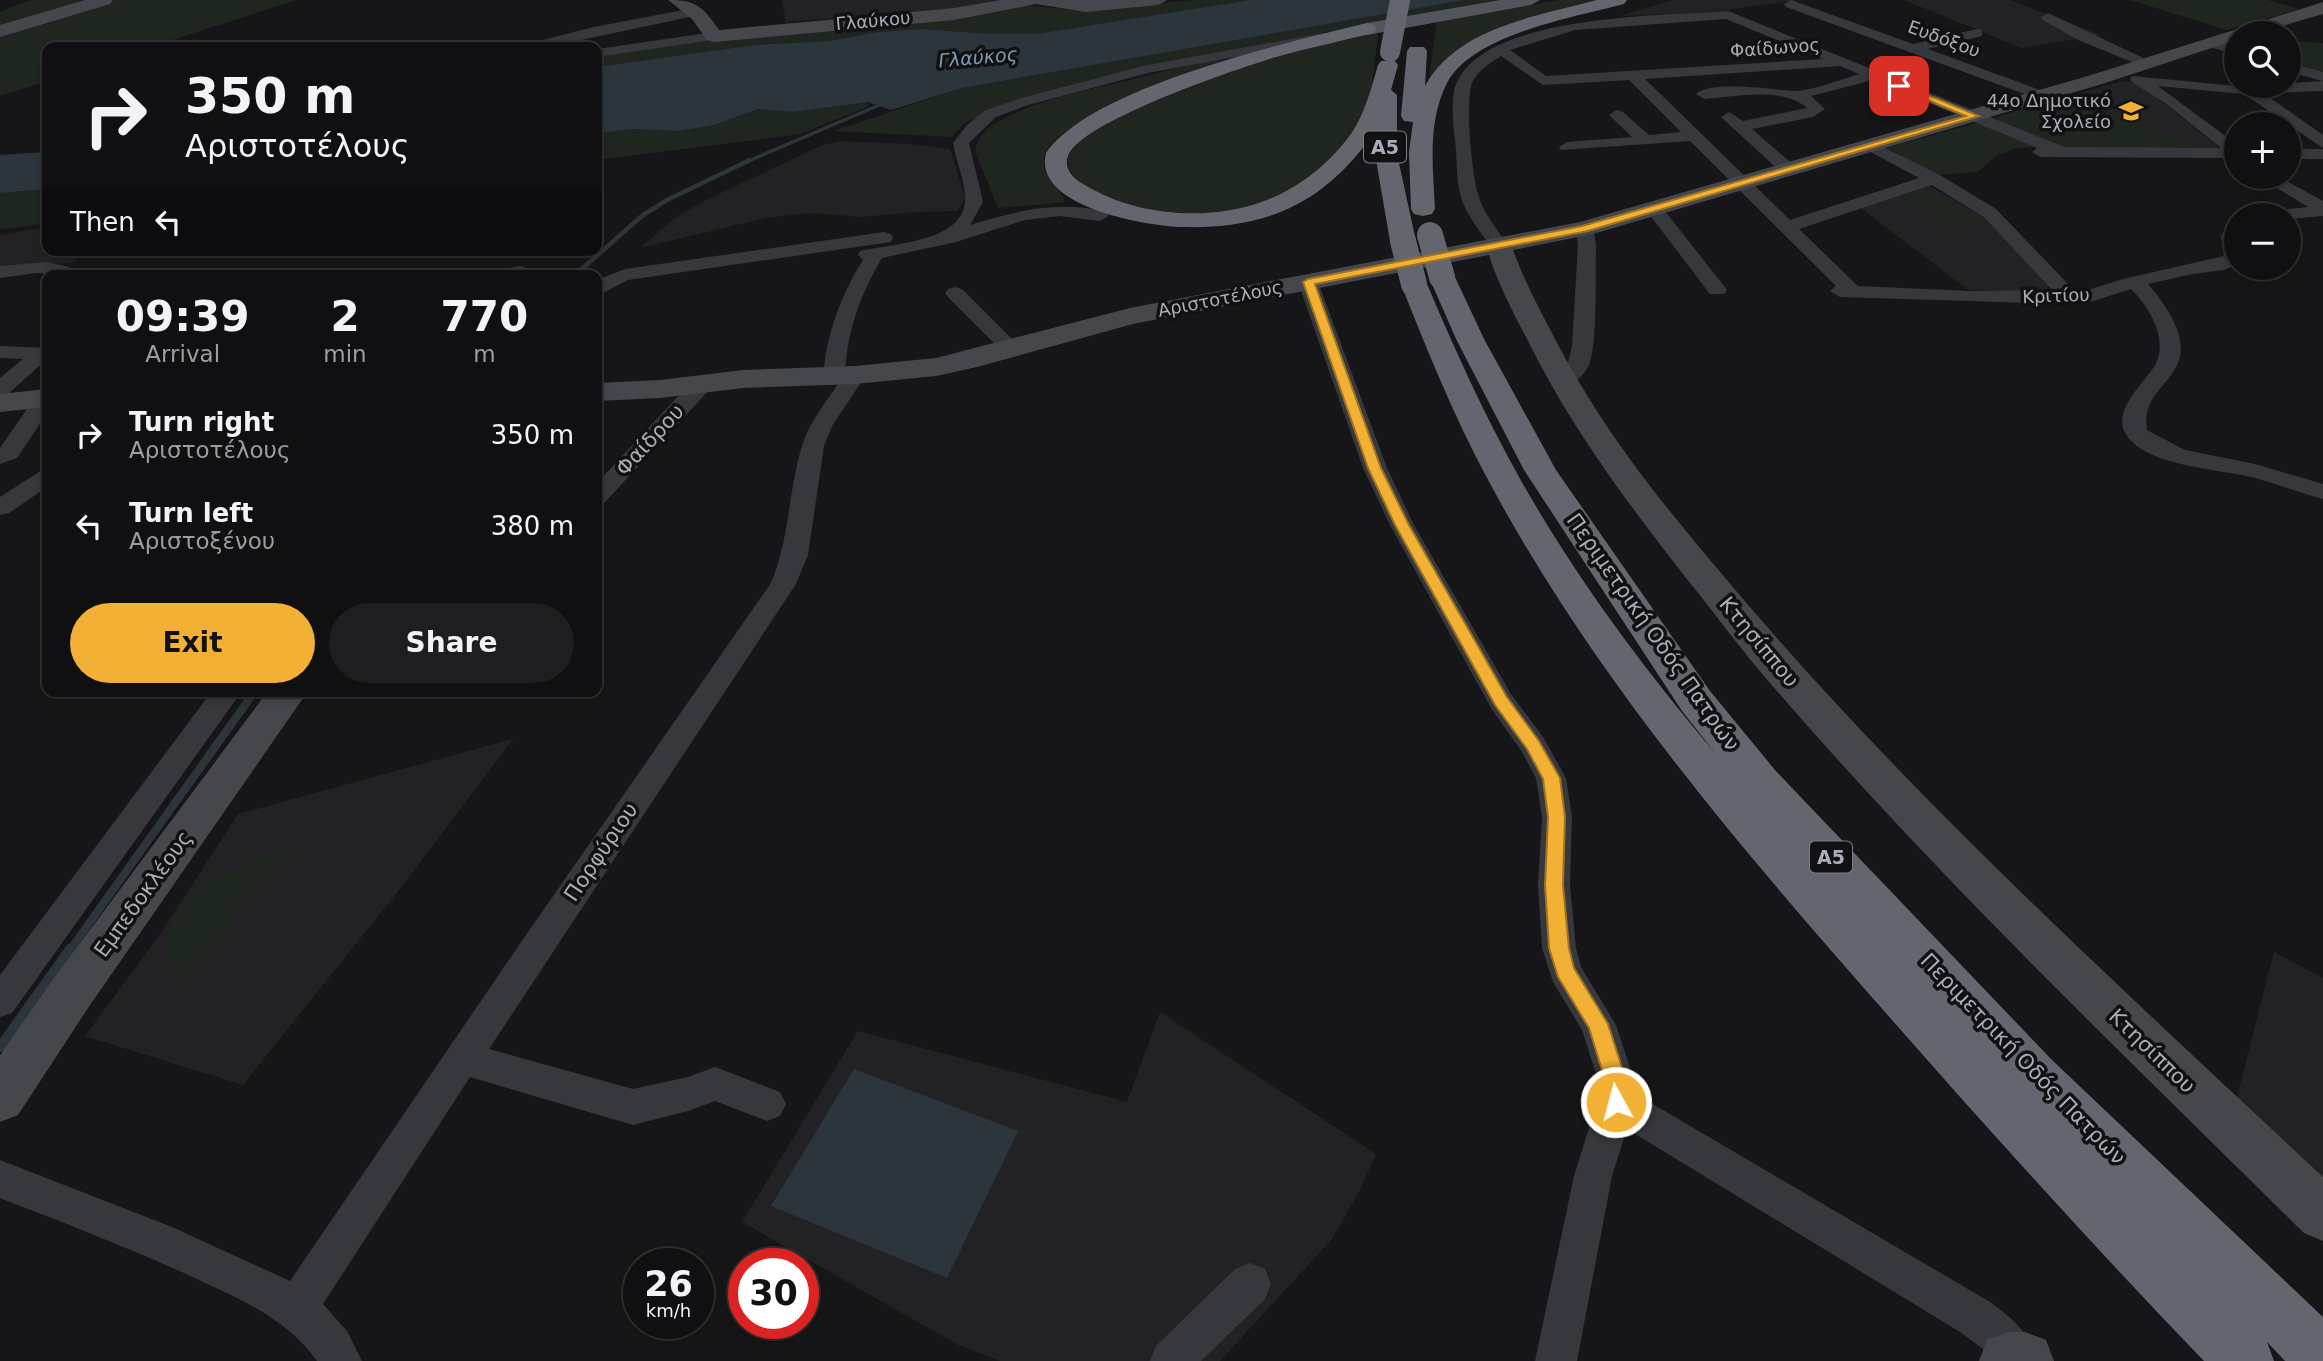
<!DOCTYPE html>
<meta charset="utf-8">
<style>
:root{--surface:#101012;--page:#1e1e20;--text:#f1f3f6;--muted:#9c9d9f;--line:#303032;--accent:#f2b134}
body{margin:0;font-family:"DejaVu Sans",sans-serif;background:var(--page);color:var(--text);height:100vh;display:flex;flex-direction:column;font-size:26px;white-space:nowrap}
*{box-sizing:border-box;margin:0}
p{font-size:23px;color:var(--muted)}
.icon{flex:none;width:38px;height:38px;fill:none;stroke:currentColor;stroke-width:2;stroke-linecap:round;stroke-linejoin:round}
.map{position:relative;flex:1;overflow:hidden}
.sheet{position:absolute;left:42px;top:270px;width:560px;height:427px;display:flex;flex-direction:column;background:var(--surface);border-radius:14px;box-shadow:0 4px 10px #0003,0 0 0 2px var(--line)}
.sheet>*{flex:none}
.hud{position:absolute;left:42px;top:42px;width:560px;height:214px;border-radius:14px;box-shadow:0 4px 10px #0003,0 0 0 2px var(--line);background:#101012;color:var(--text);overflow:hidden}
.tools{position:absolute;left:2224px;top:21px;display:grid;gap:14px}
.tools a{display:grid;place-items:center;width:77px;height:77px;border-radius:50%;background:var(--surface);box-shadow:0 4px 10px #0003,0 0 0 2px var(--line);font-size:35px}
.speed{position:absolute;left:623px;top:1248px;display:flex;gap:14px;font-size:35px;font-weight:700;text-align:center}
.speed>*{display:grid;place-content:center;width:91px;height:91px;border-radius:50%;background:var(--surface);box-shadow:0 4px 10px #0003,0 0 0 2px var(--line);line-height:1}
.speed small{font-size:18px;font-weight:400}
.speed .limit{border:10px solid #d22;background:#fff;color:#111}
.pin{position:absolute;display:grid;place-items:center;width:60px;height:60px;color:#fff;margin:-30px;border-radius:14px;box-shadow:0 4px 10px #0006}
.me{position:absolute;width:77px;margin:-38px;rotate:353deg;stroke-linejoin:round;filter:drop-shadow(0 0 5px #0008)}
.turn{display:flex;align-items:center;gap:24px;height:147px;padding:0 28px;font-size:32px}
.turn .icon{width:91px;height:91px;stroke-width:2.5}
.turn b{display:block;font-size:49px;line-height:60px}
.then{display:flex;align-items:center;height:66px;padding:0 28px;background:#0003;gap:14px;font-size:26px}
.eta{display:flex;justify-content:space-evenly;align-items:center;height:119px;text-align:center}
.eta b{font-size:42px;font-weight:700;line-height:49px}
.action{display:flex;gap:14px;margin-top:auto;padding:14px 28px}
.action a{flex:1;height:80px;border-radius:42px;background:var(--accent);color:#111;font-size:28px;font-weight:700;line-height:80px;text-align:center}
.action a+a{background:var(--page);color:var(--text)}
ul{padding:0;list-style:none}
li{display:flex;align-items:center;gap:21px;height:91px;padding:0 28px}
li div{flex:1}
li b{display:block;font-size:26px}
li em{font-style:normal}
.map>svg:first-child{display:block}
.built{fill:#222225}
.green{fill:#1e261f}
.water{fill:#2c353c}
.lines{fill:none;stroke-linecap:round;stroke-linejoin:round}
.stream-far3{stroke:#2c353c;stroke-width:3.5}
.stream-far2{stroke:#2c353c;stroke-width:4.5}
.stream-far1{stroke:#2c353c;stroke-width:8}
.stream{stroke:#2c353c;stroke-width:10}
.street{fill:#37383d;fill-rule:evenodd}
.secondary{fill:#45474d;fill-rule:evenodd}
.primary{fill:#53555c;fill-rule:evenodd}
.highway{fill:#63666e;fill-rule:evenodd}
.highway-bridge-far1{stroke:#63666e;stroke-width:20}
.highway-bridge{stroke:#63666e;stroke-width:26}
.route{fill:#f2b134;stroke:#9d7322;stroke-width:2}
.labels{text-anchor:middle;stroke-width:7;stroke-linejoin:round;paint-order:stroke}
.far-street-label{font-size:18px;fill:#a8adb8;stroke:#111113}
.far-poi-label{font-size:18px;fill:#a8adb8;stroke:#111113;text-anchor:end}
.far-water-label{font-size:19px;font-style:italic;fill:#7f9bb3;stroke:#111113}
.shield{fill:#111113;stroke:#7b7e86;stroke-width:2}
.shield-label{font-size:19px;font-weight:bold;fill:#a8adb8}
.street-label{font-size:21px;fill:#a8adb8;stroke:#111113}
</style>
<div class="map">
<svg width="2323" height="1361" viewBox="0 0 2323 1361">
<rect width="100%" height="100%" fill="#161618"/>
<g class="built">
<polygon points="782,0 1003,0 965,8 786,22"/>
<polygon points="1672,0 1798,0 1711,12 1619,16"/>
<polygon points="1904,0 2010,0 2101,35 2022,48"/>
<polygon points="2123,81 2132,82 2150,92 2222,150 2209,149 2126,120 2051,101"/>
<polygon points="839,141 912,144 950,149 965,198 958,211 914,212 862,217 810,213 766,218 640,248 676,217 704,201 820,146"/>
<polygon points="1930,186 1985,217 2047,284 2047,292 1968,290 1861,208"/>
<polygon points="47,227 47,250 80,250 75,262 0,271 0,235"/>
<polygon points="513,739 396,894 243,1085 85,1036 159,936 238,814"/>
<polygon points="2274,952 2323,978 2323,1182 2236,1101"/>
<polygon points="1160,1012 1376,1154 1360,1190 1332,1239 1220,1361 1001,1361 958,1345 742,1222 858,1031 1127,1102"/>
</g>
<g class="green">
<polygon points="31,0 296,0 151,47 47,47 47,81 0,96 0,12"/>
<polygon points="1195,0 1250,0 1036,34 991,34 922,29 878,32 829,41 754,45 597,67 597,55 712,38 1024,5 1074,10"/>
<polygon points="1465,0 1499,0 1183,59 1014,101 966,122 951,137 833,131 962,88"/>
<polygon points="1559,0 1599,0 1464,46 1442,62 1429,79 1437,22"/>
<polygon points="2130,0 2268,0 2299,9 2227,30"/>
<path d="M 1378,32 C 1375,56 1373,101 1361,121 C 1340,156 1300,191 1261,204 C 1207,220 1133,220 1086,187 C 1076,180 1066,170 1068,157 C 1075,120 1272,56 1311,46 C 1333,40 1356,37 1378,32 Z"/>
<polygon points="2289,41 2323,43 2323,74 2289,64 2289,52 2303,48 2289,44"/>
<path d="M 1225,60 C 1190,78 1047,120 1044,159 C 1042,182 1061,185 1064,201 L 1061,203 L 998,208 L 975,151 C 977,136 989,126 1002,120 C 1045,96 1099,88 1146,76 C 1171,70 1199,61 1225,60 Z"/>
<polygon points="2051,101 2126,120 2209,149 2063,147 1993,118"/>
<polygon points="868,102 869,106 801,134 597,160 597,134 630,129 679,131 713,125 758,109 794,112"/>
<polygon points="1980,122 2041,146 2014,149 1996,156 1978,172 1938,175 1886,148"/>
<polygon points="47,189 47,224 0,229 0,193"/>
<polygon points="1937,192 1979,222 1946,225 1905,196"/>
<path d="M 290,850 C 283,859 276,868 268,876 C 253,891 230,895 232,921 L 184,980 L 162,940 L 199,884 L 260,857 Z"/>
</g>
<g class="water">
<polygon points="1250,0 1465,0 962,88 891,110 868,102 794,112 758,109 714,125 679,131 630,129 597,134 597,67 754,45 829,41 878,32 922,29 991,34 1036,34"/>
<polygon points="47,152 47,189 0,193 0,155"/>
<polygon points="854,1069 1018,1131 947,1278 771,1206"/>
</g>
<g class="lines">
<polyline class="stream-far3" points="746,162 884,103"/>
<polyline class="stream-far2" points="575,275 643,215 667,200 750,160"/>
<polyline class="stream-far1" points="70,950 255,691"/>
<polyline class="stream" points="0,1047 71,948"/>
<g class="street">
<polygon points="1791,0 1913,44 1977,29 1982,30 1982,36 1928,49 2048,93 2051,96 2048,99 2038,99 1786,7 1784,4"/>
<polygon points="694,8 699,9 699,15 548,47 525,47 527,44 594,27"/>
<path d="M 1728,11 L 2064,147 L 2221,148 L 2165,103 L 2132,82 L 2130,79 L 2132,76 L 2236,86 L 2289,86 L 2289,83 L 2323,81 L 2323,91 L 2263,93 L 2323,135 L 2323,148 L 2244,94 L 2158,86 L 2236,144 L 2236,158 L 2040,157 L 2032,152 L 2037,148 L 1873,80 L 1811,96 L 1825,109 L 1813,117 L 1752,129 L 1796,167 L 1798,171 L 1790,176 L 1784,175 L 1721,117 L 1729,112 L 1743,121 L 1807,108 C 1783,86 1734,97 1704,99 L 1696,94 C 1711,80 1774,90 1795,91 C 1812,91 1842,79 1859,74 L 1840,66 L 1645,79 L 1790,220 L 1919,178 L 1867,150 L 1865,147 L 1867,144 L 1873,142 L 1940,175 L 1996,209 L 2074,290 L 2088,290 L 2123,279 L 2224,256 L 2221,236 L 2230,228 L 2236,227 L 2236,265 L 2224,270 L 2192,274 L 2148,284 C 2165,304 2189,336 2178,363 C 2167,388 2142,396 2147,430 L 2185,450 L 2255,464 L 2323,484 L 2323,499 C 2299,493 2276,483 2251,477 C 2218,469 2148,466 2127,436 C 2108,410 2150,379 2157,361 C 2167,336 2148,306 2131,289 L 2090,302 L 2070,304 L 1840,297 L 1830,291 L 1836,286 L 1690,141 L 1561,150 L 1559,147 L 1567,142 L 1632,137 L 1609,115 L 1617,110 L 1623,112 L 1649,135 L 1681,132 L 1629,80 L 1543,85 L 1501,56 C 1490,63 1479,70 1473,81 C 1464,97 1472,175 1478,194 C 1483,213 1497,229 1508,245 L 1506,249 L 1492,249 C 1481,232 1465,214 1460,194 C 1456,177 1457,157 1455,140 C 1453,124 1450,97 1457,82 C 1489,14 1663,16 1728,11 ZM 1726,19 L 1823,59 L 1546,76 L 1510,50 L 1575,30 ZM 1932,185 L 1984,217 L 2052,290 L 1969,291 L 1858,286 L 1799,229 Z"/>
<polygon points="2048,13 2154,63 2147,67 2142,66 2078,40 2043,20 2041,17"/>
<polygon points="714,32 719,33 719,39 597,57 597,49"/>
<path d="M 1323,33 L 1330,37 L 1328,40 L 1148,73 L 1028,105 L 996,117 L 969,143 L 983,202 L 970,225 C 1016,211 1059,200 1106,212 L 1109,216 L 1100,221 L 1060,216 L 1025,220 L 956,242 L 882,258 C 860,295 847,331 845,374 L 855,369 L 863,370 L 866,375 L 832,426 L 824,446 L 808,555 L 796,584 L 489,1049 L 633,1089 L 688,1077 L 715,1067 L 780,1092 L 786,1104 L 780,1116 L 767,1121 L 715,1101 L 688,1111 L 633,1125 L 470,1077 L 323,1304 L 347,1331 L 362,1361 L 317,1361 C 285,1316 233,1296 184,1273 C 124,1246 62,1222 0,1198 L 0,1160 L 172,1227 L 290,1281 L 519,945 L 771,583 C 790,537 788,492 802,446 C 809,422 827,401 840,381 L 826,381 L 823,376 C 827,333 840,297 863,260 L 858,255 L 860,251 C 892,243 968,243 965,196 C 964,178 956,161 953,143 L 967,125 L 984,111 L 1018,99 L 1147,65 Z"/>
<polygon points="2209,38 2236,46 2236,55 2204,45 2202,42"/>
<polygon points="2289,63 2323,72 2323,81 2289,72"/>
<rect x="2289" y="149" width="34" height="10"/>
<polygon points="2259,177 2279,177 2323,201 2323,216 2289,219 2289,215 2268,215 2277,210 2308,207"/>
<polygon points="1655,205 1661,206 1724,286 1727,290 1724,294 1710,294 1646,210"/>
<path d="M 1584,224 L 1593,229 L 1596,244 C 1595,272 1598,342 1589,365 C 1583,378 1568,389 1554,386 L 1551,381 L 1568,363 L 1572,346 L 1578,244 L 1575,229 Z"/>
<polygon points="884,232 891,234 893,238 891,242 628,280 597,296 597,280 625,269"/>
<polygon points="46,262 69,267 78,275 36,273 0,278 0,266"/>
<polygon points="520,266 537,271 539,275 491,275 493,271"/>
<path d="M 1308,276 L 1318,282 L 1387,468 L 1414,525 L 1511,694 L 1543,737 L 1566,778 L 1572,817 L 1570,885 L 1576,948 L 1581,967 L 1616,1025 L 1634,1080 L 1634,1093 L 1990,1302 C 2012,1318 2031,1334 2038,1361 L 1993,1361 L 1987,1352 L 1960,1332 L 1627,1129 L 1612,1176 L 1577,1361 L 1535,1361 L 1574,1176 L 1597,1102 L 1598,1080 L 1582,1030 L 1553,982 L 1542,948 L 1538,885 L 1542,817 L 1536,778 L 1522,752 L 1491,708 L 1390,525 L 1363,468 L 1298,282 Z"/>
<polygon points="955,287 962,289 1018,345 1021,349 1018,353 1004,353 948,297 945,293 948,289"/>
<polygon points="0,346 47,348 47,359 8,394 0,396 0,378 23,359 0,358"/>
<polygon points="704,376 712,377 715,382 712,387 605,502 597,504 597,483 696,377"/>
<polygon points="47,392 47,413 17,458 0,464 0,448 38,393"/>
<polygon points="47,470 47,487 9,513 0,515 0,497 39,472"/>
<polygon points="212,691 242,691 12,1013 0,1017 0,975"/>
<polygon points="1250,1263 1265,1269 1271,1284 1265,1299 1201,1361 1150,1361 1156,1346 1235,1269"/>
</g>
<g class="secondary">
<polygon points="85,0 113,0 110,4 0,37 0,25"/>
<path d="M 668,0 C 697,0 703,7 719,30 L 954,8 L 1001,0 L 1167,0 L 1158,5 L 1086,12 L 1036,4 L 954,20 L 714,42 L 707,40 L 692,19 Z"/>
<path d="M 2323,2 L 2323,14 L 2258,33 L 2236,33 L 2236,40 L 2102,84 L 1593,234 L 1513,250 C 1524,280 1538,307 1553,335 C 1600,426 1655,495 1721,573 C 1904,792 2115,982 2323,1177 L 2323,1241 L 2304,1233 C 2122,1053 1937,877 1770,683 C 1742,651 1717,616 1690,583 C 1628,504 1570,427 1526,337 C 1512,310 1498,284 1489,255 L 1133,324 L 977,367 L 936,376 L 855,384 L 743,388 L 660,398 L 597,401 L 597,383 L 660,380 L 743,370 L 855,366 L 936,358 L 1130,308 L 1580,222 L 2088,76 Z"/>
<polygon points="47,389 47,407 0,412 0,394"/>
<polygon points="268,691 308,691 88,1008 18,1115 0,1122 0,1055 54,978"/>
<polygon points="2008,1332 2025,1332 2046,1340 2054,1361 1979,1361 1987,1340"/>
</g>
<polygon class="primary" points="1500,0 1540,0 1531,5 1367,35 1357,29 1367,23"/>
<g class="highway">
<path d="M 1597,0 L 1627,0 L 1624,4 C 1575,17 1473,34 1447,83 C 1427,122 1433,167 1435,209 L 1432,214 L 1423,216 L 1414,214 L 1411,209 L 1409,152 L 1413,122 L 1404,121 L 1401,116 L 1407,51 L 1410,47 L 1424,47 L 1427,51 L 1425,86 C 1457,27 1538,16 1597,0 Z"/>
<path d="M 1367,23 L 1374,25 L 1377,29 L 1374,33 C 1341,41 1308,48 1276,57 C 1239,68 1079,122 1068,156 C 1063,169 1075,180 1085,185 C 1135,216 1209,222 1264,201 C 1298,189 1330,163 1351,134 C 1365,113 1371,89 1378,65 L 1381,61 L 1395,61 L 1398,65 L 1391,90 L 1397,95 L 1397,154 L 1416,241 L 1412,246 L 1403,249 L 1394,246 L 1390,241 L 1375,154 L 1375,131 C 1352,165 1322,195 1283,211 C 1252,224 1216,228 1183,227 C 1147,226 1032,207 1046,153 C 1091,87 1289,42 1367,23 Z"/>
<path d="M 1442,269 L 1451,271 L 1455,277 L 1484,339 L 1556,470 L 1710,691 L 1775,770 L 2051,1059 L 2323,1317 L 2323,1361 L 2285,1361 L 2267,1342 L 2274,1361 L 2204,1361 C 2097,1250 1994,1136 1892,1020 C 1743,851 1592,676 1486,476 C 1453,414 1427,350 1401,284 L 1405,278 L 1414,276 L 1423,278 L 1427,284 C 1455,350 1484,414 1519,477 C 1574,575 1643,668 1716,754 L 1682,711 L 1524,470 L 1456,339 L 1429,277 L 1433,271 Z"/>
</g>
<polyline class="highway-bridge-far1" points="1390,52 1400,0"/>
<g class="highway-bridge">
<polyline points="1430,235 1442,277"/>
<polyline points="1403,241 1414,284"/>
</g>
</g>
<polygon class="route" points="1899,83 1979,116 1588,231 1315,284 1381,468 1409,525 1507,697 1539,741 1560,778 1565,817 1563,885 1569,948 1574,968 1608,1024 1626,1080 1627,1102 1624,1109 1616,1112 1609,1109 1606,1102 1605,1080 1589,1028 1558,977 1549,948 1545,885 1548,817 1543,779 1527,749 1495,705 1395,525 1368,468 1303,282 1308,279 1582,226 1966,116 1896,87"/>
<defs>
<g id="school-bare" transform="scale(1.89)"><path d="M0-5L7-2L0 1L-7-2ZM-4 1L0 2.5L4 1V4Q0 6-4 4Z" fill="#f2b134" stroke="#111113" stroke-width="2.5" paint-order="stroke"/></g>
</defs>
<g fill-rule="evenodd">
<use href="#school-bare" x="2131" y="111"/>
</g>
<g class="labels">
<g class="far-street-label">
<text transform="translate(873 21) rotate(-5)" y="6">Γλαύκου</text>
<text transform="translate(1944 39) rotate(20)" y="6">Ευδόξου</text>
<text transform="translate(1775 48) rotate(-4)" y="6">Φαίδωνος</text>
<text transform="translate(2056 296) rotate(-2)" y="6">Κριτίου</text>
<text transform="translate(1220 299) rotate(-11)" y="6">Αριστοτέλους</text>
</g>
<g class="far-poi-label">
<text x="2111" y="107">44ο Δημοτικό<tspan x="2111" dy="21">Σχολείο</tspan></text>
</g>
<g class="far-water-label">
<text transform="translate(978 57) rotate(-5)" y="7">Γλαύκος</text>
</g>
<g class="shield">
<rect x="1364" y="131.5" width="42" height="31" rx="5"/>
<rect x="1810" y="841.5" width="42" height="31" rx="5"/>
</g>
<g class="shield-label">
<text x="1385" y="154">Α5</text>
<text x="1831" y="864">Α5</text>
</g>
<g class="street-label">
<text transform="translate(650 440) rotate(-47)" y="7">Φαίδρου</text>
<text transform="translate(1653 632) rotate(55)" y="7">Περιμετρική Οδός Πατρών</text>
<text transform="translate(1759 642) rotate(50)" y="7">Κτησίππου</text>
<text transform="translate(601 852) rotate(-56)" y="7">Πορφύριου</text>
<text transform="translate(143 894) rotate(-54)" y="7">Εμπεδοκλέους</text>
<text transform="translate(2152 1051) rotate(44)" y="7">Κτησίππου</text>
<text transform="translate(2023 1059) rotate(46)" y="7">Περιμετρική Οδός Πατρών</text>
</g>
</g>
</svg>
<div class="tools">
<a><svg class="icon" aria-label="search" viewBox="0 0 24 24"><circle cx="10" cy="10" r="6"/><path d="M15 15l6 6"/></svg></a>
<a>+</a>
<a>−</a>
</div>
<div class="speed"><div>26<small>km/h</small></div><div class="limit">30</div></div>
<div class="pin" style="left:1899px;top:86px;background:#d93025"><svg class="icon" aria-label="arrive" viewBox="0 0 24 24"><path d="M6 21V4h12l-3 4 3 4H6"/></svg></div>
<svg class="me" style="left:1616px;top:1102px" viewBox="-20 -20 40 40"><circle r="17" fill="#f2b134" stroke="#fff" stroke-width="3"/><path d="M0-11L8 9 0 5-8 9z" fill="#fff"/></svg>
<div class="hud">
<div class="turn"><svg class="icon" aria-label="right" viewBox="0 0 24 24"><path d="M7 20v-9h11M14 6l5 5-5 5"/></svg><div><b>350 m</b>Αριστοτέλους</div></div>
<div class="then">Then<svg class="icon" aria-label="left" viewBox="0 0 24 24"><path d="M17 20v-9H6M10 6l-5 5 5 5"/></svg></div>
</div>
<section class="sheet">
<div class="eta">
<div><b>09:39</b><p>Arrival</p></div>
<div><b>2</b><p>min</p></div>
<div><b>770</b><p>m</p></div>
</div>
<ul>
<li><svg class="icon" aria-label="right" viewBox="0 0 24 24"><path d="M7 20v-9h11M14 6l5 5-5 5"/></svg><div><b>Turn right</b><p>Αριστοτέλους</p></div><em>350 m</em></li>
<li><svg class="icon" aria-label="left" viewBox="0 0 24 24"><path d="M17 20v-9H6M10 6l-5 5 5 5"/></svg><div><b>Turn left</b><p>Αριστοξένου</p></div><em>380 m</em></li>
</ul>
<div class="action"><a>Exit</a><a>Share</a></div>
</section>
</div>
